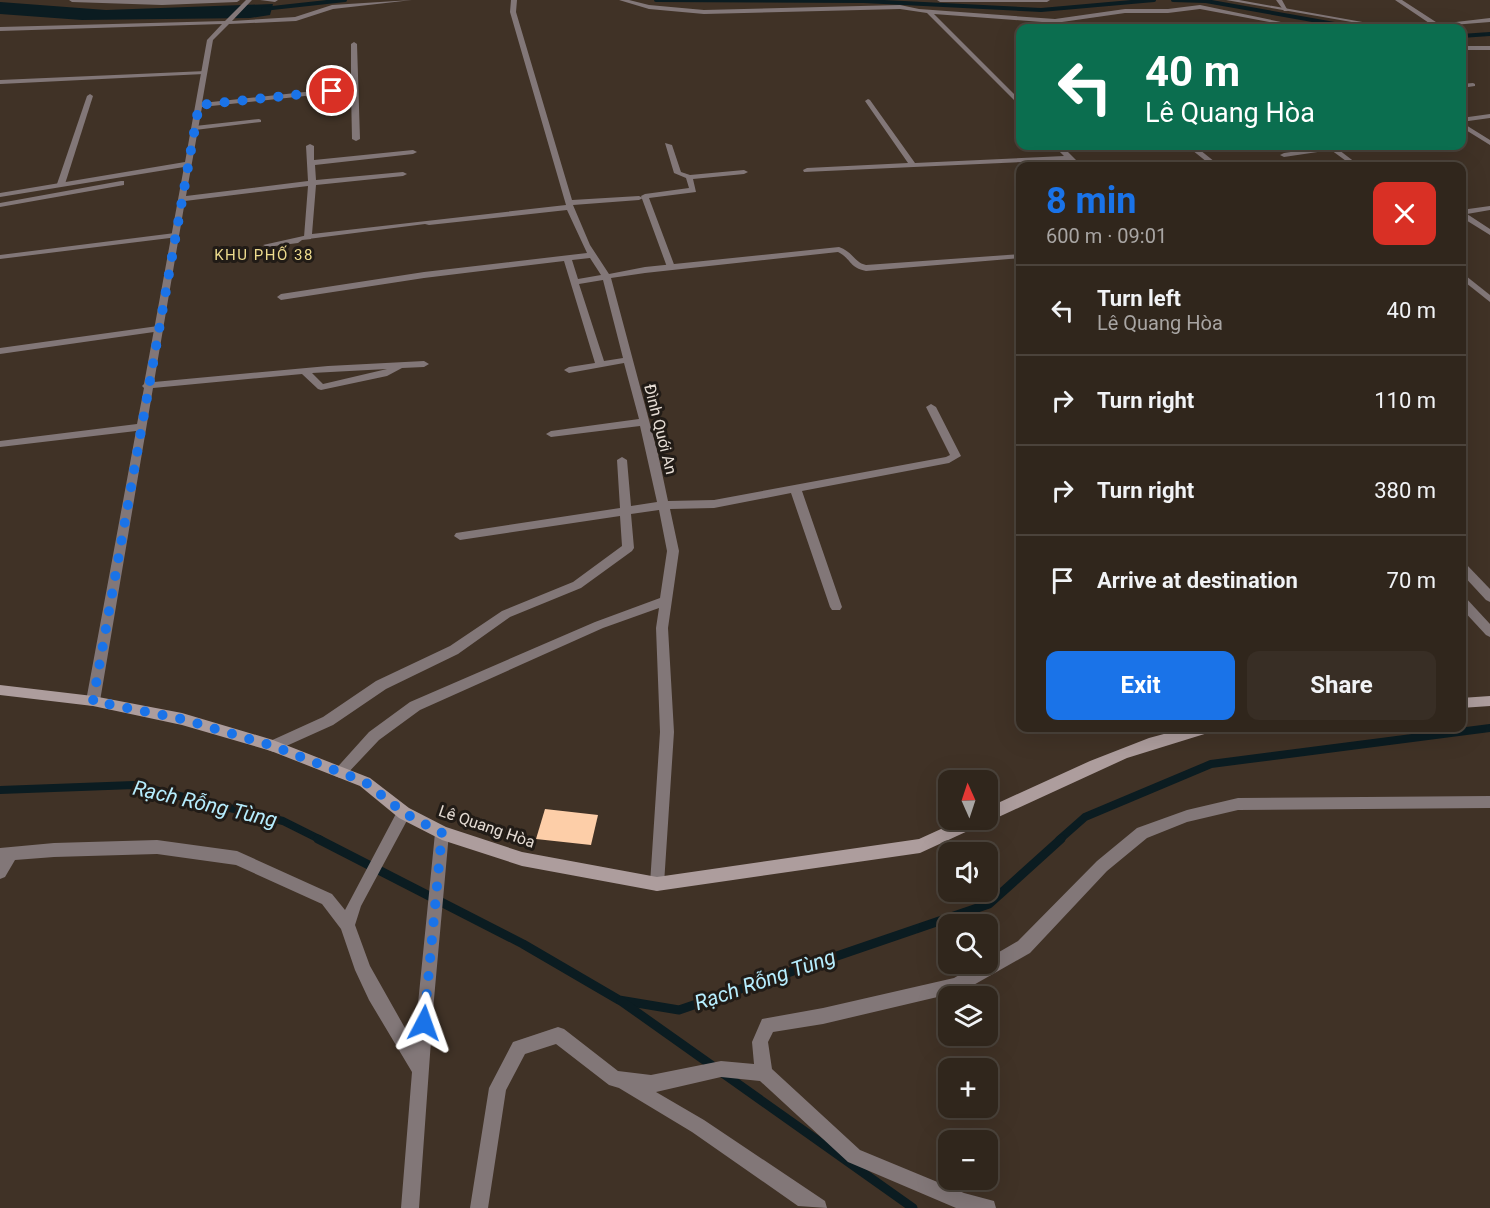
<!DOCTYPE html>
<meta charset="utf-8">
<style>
:root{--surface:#30261c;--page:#382e25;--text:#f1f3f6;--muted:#a8a5a3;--line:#4b433b;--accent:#1a73e8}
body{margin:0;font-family:Roboto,sans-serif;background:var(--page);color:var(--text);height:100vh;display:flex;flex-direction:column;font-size:22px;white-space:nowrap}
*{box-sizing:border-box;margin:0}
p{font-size:20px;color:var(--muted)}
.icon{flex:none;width:33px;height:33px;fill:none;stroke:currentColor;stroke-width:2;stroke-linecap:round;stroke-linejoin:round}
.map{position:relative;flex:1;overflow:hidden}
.sheet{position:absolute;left:1016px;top:162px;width:450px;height:570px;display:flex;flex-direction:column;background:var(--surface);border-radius:12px;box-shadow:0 6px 24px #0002,0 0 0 2px var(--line)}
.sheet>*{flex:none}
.hud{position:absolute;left:1016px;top:24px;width:450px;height:126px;border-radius:12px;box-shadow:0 6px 24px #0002,0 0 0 2px var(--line);background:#0b6e4f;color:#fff;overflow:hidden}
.needle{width:39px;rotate:357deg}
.controls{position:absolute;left:938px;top:770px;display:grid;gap:12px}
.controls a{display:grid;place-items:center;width:60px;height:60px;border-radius:12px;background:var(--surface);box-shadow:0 6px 24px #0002,0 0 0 2px var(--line);font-size:30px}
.pin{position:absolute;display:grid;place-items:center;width:51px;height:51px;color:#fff;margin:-26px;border:3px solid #fff;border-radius:50%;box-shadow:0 2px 6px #0007}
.me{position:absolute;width:66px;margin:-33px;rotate:4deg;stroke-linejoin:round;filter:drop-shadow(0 0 4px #0008)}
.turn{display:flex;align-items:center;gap:21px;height:126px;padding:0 30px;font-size:27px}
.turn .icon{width:78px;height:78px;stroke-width:2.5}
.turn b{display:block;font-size:42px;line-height:51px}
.round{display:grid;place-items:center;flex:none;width:63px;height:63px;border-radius:12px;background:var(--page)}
.summary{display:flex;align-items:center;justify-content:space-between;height:102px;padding:0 30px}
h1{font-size:36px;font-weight:700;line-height:45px;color:var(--accent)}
.primary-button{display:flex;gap:12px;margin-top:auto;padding:12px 30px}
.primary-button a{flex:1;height:69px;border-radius:12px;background:var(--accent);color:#fff;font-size:24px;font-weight:700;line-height:69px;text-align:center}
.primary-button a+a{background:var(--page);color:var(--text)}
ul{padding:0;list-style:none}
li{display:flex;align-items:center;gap:18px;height:90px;padding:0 30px;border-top:2px solid var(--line)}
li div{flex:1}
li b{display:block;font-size:22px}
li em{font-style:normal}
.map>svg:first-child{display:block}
.water{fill:#0b1c21}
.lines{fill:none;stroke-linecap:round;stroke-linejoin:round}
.stream-far2{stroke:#0b1c21;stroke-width:4}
.stream-far1{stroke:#0b1c21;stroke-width:8}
.stream{stroke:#0b1c21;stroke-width:9}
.building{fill:#fdcea8}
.lane{fill:#827778;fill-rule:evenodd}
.street{fill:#827778;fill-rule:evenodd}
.secondary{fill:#ad9d9d;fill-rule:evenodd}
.route{stroke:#1a73e8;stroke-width:10;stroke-dasharray:0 18}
.labels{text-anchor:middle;stroke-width:6;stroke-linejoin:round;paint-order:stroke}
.far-neighbourhood-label{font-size:15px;letter-spacing:1.5px;fill:#eddb8d;stroke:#211b16}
.street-label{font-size:16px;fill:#e5dcd4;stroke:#211b16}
.near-water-label{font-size:21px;font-style:italic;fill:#b6edfe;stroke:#211b16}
</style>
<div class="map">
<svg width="1490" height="1208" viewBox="0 0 1490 1208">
<rect width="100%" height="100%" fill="#403226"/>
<polygon class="water" points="0,2 106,10 273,4 270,15 250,18 82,20 0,14"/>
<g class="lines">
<g class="stream-far2">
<polyline points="656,0 864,1 1041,10 1154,0"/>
<polyline points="1173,0 1206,1 1357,28"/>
<polyline points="263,9 345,0"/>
<polyline points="1461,36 1490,34"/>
</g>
<g class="stream-far1">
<polyline points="0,790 134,785 283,821 321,840"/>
<polyline points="1059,840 1085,817 1211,764 1490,728"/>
</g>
<g class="stream">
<polyline points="318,839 523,944 619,1000 679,1010 989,904 1061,839"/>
<polyline points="621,1001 913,1208"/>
</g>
</g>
<polygon class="building" points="545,809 598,815 591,845 536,839"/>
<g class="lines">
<g class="lane">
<polygon points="1276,0 1282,0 1288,11 1284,11"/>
<polygon points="206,71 207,72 204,74 0,84 0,80"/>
<polygon points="90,94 93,96 65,184 58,186 57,184 87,96"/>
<polygon points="259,119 261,120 261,122 195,130 192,128 195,126"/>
<polygon points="665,143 672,145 681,172 690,175 744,170 748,172 744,174 693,179 696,192 649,198 675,267 671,270 667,267 641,196 645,194 689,188 686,178 674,173"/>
<polygon points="175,233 178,233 178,237 0,259 0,255"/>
<polygon points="308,235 311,235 311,239 302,240 298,243 267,247 263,245"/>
<polygon points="158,326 161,327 161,331 0,354 0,348"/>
</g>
<g class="street">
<polygon points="69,0 240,0 237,2 162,5 72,2"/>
<path d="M 246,0 L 252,0 L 232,21 L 295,17 L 332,5 L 412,0 L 333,9 L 296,21 L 229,24 L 213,40 L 202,103 L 351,87 L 351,44 L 354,42 L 357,44 L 360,139 L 356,141 L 352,139 L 351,91 L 202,107 L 186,196 L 308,181 L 306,146 L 310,144 L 314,146 L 314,160 L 413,150 L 417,152 L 413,154 L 315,165 L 316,180 L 403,172 L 407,174 L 403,176 L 316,185 L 312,234 L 566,205 L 510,12 L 511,0 L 517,0 L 516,12 L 572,200 L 639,196 L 643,198 L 639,200 L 573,205 L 590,245 L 609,274 L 645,267 L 839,247 C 852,251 855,263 866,265 L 1020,254 L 1020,258 L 866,271 C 848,267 852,259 838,252 L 645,273 L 611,278 L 658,454 L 668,501 L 714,500 L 946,457 L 950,455 L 926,407 L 931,404 L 936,407 L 961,456 L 949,463 L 802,491 L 842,607 L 840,610 L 832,610 L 830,607 L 791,493 L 714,508 L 670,509 L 679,551 L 668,628 L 674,732 L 664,884 L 662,889 L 657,891 L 652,889 L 650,884 L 660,732 L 656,628 L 659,608 L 603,628 L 420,710 L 379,740 L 345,776 L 340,778 L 335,776 L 333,772 L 369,732 L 410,702 L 595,622 L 660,598 L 667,551 L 659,510 L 631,514 L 634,548 L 632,551 L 581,588 L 510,617 L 458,654 L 386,689 L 333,725 L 273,752 L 268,750 L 266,746 L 268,742 L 323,717 L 376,681 L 450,646 L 502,611 L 573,582 L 622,546 L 620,516 L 460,540 L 454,536 L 456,533 L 620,508 L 617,460 L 622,457 L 627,460 L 631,506 L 657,502 L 640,426 L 551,437 L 546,434 L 551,431 L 639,419 L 624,363 L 569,373 L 564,370 L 569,367 L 595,363 L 564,261 L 424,278 L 281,300 L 277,297 L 281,294 L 424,272 L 587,253 L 567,210 L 429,225 L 425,224 L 308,239 L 304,237 L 308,186 L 185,201 L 154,382 L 328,366 L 424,361 L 429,364 L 424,367 L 402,368 L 387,376 L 321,390 L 318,389 L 302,374 L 153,388 L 100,701 L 98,705 L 93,706 L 88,705 L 86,701 L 136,431 L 0,447 L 0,441 L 137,424 L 144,388 L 142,386 L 144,384 L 184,167 L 0,197 L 0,193 L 185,162 L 207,40 L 222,24 L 0,31 L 0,27 L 225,21 ZM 590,258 L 601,275 L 578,279 L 572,260 ZM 603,280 L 623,358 L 604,361 L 579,284 ZM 387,369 L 323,384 L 312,373 Z"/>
<polygon points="260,0 278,0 275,2"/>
<polygon points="619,0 629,0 649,5 704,10 900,5 919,9 1055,19 1125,9 1168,9 1200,5 1310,28 1301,28 1200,9 1168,13 1125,13 1055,23 934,14 1020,100 1020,106 927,13 900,9 704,14 649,9"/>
<polygon points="937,0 1050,0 1047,2 940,2"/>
<polygon points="1226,0 1239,0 1396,28 1386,28"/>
<polygon points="1395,0 1402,0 1439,24 1490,18 1490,22 1415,28 1418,26 1432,25"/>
<rect x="1461" y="46" width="29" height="4"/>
<polygon points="1473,83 1475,84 1475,86 1461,88 1461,84"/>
<polygon points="868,99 870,100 915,163 1064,156 1054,146 1062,146 1082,166 1074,166 1068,160 804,172 803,170 807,168 908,163 865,101"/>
<polygon points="1490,114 1490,118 1461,122 1490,140 1490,145 1461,127 1461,118"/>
<polygon points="1187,146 1195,146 1220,166 1212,166"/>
<polygon points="1332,146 1360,146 1357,148 1339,150 1360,166 1353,166 1331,150 1284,157 1280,155 1284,153"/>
<polygon points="121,181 124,181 124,185 0,207 0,203"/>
<polygon points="1490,206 1490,210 1467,214 1490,229 1490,235 1461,217 1461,210"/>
<polygon points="1461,272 1490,295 1490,302 1461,279"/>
<polygon points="1461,562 1465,563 1490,589 1490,602 1486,600 1461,573"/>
<polygon points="1461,595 1465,597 1490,624 1490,637 1486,635 1461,608"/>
<polygon points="1490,796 1490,808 1238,810 1187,822 1147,838 1107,871 1030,953 963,991 823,1024 773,1032 768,1042 772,1069 860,1150 964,1193 994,1201 996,1208 956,1208 848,1162 760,1081 721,1077 656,1092 704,1120 825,1201 827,1208 798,1206 692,1132 619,1088 609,1085 556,1044 525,1054 506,1090 488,1208 470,1208 489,1088 513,1042 558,1027 564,1029 618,1071 651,1075 721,1061 754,1064 752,1042 762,1019 823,1008 954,978 980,963 987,963 987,959 1018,941 1097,861 1137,828 1187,810 1238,798"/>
<polygon points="404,807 409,808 411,813 361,906 355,925 370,966 414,1044 435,833 437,828 442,826 447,828 449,833 434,999 419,1208 401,1208 412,1072 369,1000 355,970 341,929 322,904 236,865 157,854 54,857 15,860 5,877 0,879 0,848 54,843 157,840 237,851 332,894 345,910 399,808"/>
</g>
<g class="secondary">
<polygon points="0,685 93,696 182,713 273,740 370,778 409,808 446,827 522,852 657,877 919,839 963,819 987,819 987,808 1090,761 1149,738 1186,728 1213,728 1211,732 1127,758 992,820 984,821 983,824 920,853 657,891 522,866 442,840 399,818 360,786 271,751 182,725 93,706 0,695"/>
<polygon points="1490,696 1490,706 1461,708 1461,698"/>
</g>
</g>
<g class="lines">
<polyline class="route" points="332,91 199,105 93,701 182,719 273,746 365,782 404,813 442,833 424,1023"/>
</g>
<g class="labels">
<g class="far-neighbourhood-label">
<text x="264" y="260">KHU PHỐ 38</text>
</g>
<g class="street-label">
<text transform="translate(661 429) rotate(76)" y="6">Đình Quới An</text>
<text transform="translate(487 826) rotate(19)" y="6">Lê Quang Hòa</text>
</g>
<g class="near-water-label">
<text transform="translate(205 804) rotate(13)" y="7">Rạch Rỗng Tùng</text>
<text transform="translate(765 980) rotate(-19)" y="7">Rạch Rỗng Tùng</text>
</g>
</g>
</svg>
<div class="controls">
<a><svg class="needle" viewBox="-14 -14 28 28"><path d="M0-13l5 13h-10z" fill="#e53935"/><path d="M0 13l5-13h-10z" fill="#a8a5a3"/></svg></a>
<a><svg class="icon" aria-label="sound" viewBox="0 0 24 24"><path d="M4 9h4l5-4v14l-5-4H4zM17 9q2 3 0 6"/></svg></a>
<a><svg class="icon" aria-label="search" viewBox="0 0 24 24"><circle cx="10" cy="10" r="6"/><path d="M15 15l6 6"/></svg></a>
<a><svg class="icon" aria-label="layers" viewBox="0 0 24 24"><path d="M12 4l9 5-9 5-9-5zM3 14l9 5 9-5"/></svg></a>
<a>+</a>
<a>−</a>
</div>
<div class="pin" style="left:332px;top:91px;background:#d93025"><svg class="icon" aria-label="arrive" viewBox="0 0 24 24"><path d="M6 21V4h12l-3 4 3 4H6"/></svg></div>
<svg class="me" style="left:424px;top:1023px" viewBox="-20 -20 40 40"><path d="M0-17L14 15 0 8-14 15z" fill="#1a73e8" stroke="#fff" stroke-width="4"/></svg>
<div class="hud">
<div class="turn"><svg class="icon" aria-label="left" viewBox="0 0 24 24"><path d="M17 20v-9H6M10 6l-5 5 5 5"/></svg><div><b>40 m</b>Lê Quang Hòa</div></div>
</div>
<section class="sheet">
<div class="summary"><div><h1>8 min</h1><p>600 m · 09:01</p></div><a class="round" style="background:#d93025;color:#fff"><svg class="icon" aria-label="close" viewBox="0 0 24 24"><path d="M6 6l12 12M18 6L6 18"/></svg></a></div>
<ul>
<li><svg class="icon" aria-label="left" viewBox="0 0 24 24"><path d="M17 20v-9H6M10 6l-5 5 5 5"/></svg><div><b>Turn left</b><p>Lê Quang Hòa</p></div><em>40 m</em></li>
<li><svg class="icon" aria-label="right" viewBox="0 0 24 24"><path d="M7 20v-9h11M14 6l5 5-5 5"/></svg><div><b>Turn right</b></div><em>110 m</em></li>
<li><svg class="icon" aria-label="right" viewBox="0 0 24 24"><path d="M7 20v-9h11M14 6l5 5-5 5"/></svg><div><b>Turn right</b></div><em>380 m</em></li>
<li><svg class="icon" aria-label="arrive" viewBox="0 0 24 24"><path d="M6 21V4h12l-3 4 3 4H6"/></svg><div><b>Arrive at destination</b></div><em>70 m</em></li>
</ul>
<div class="primary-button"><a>Exit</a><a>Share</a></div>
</section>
</div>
